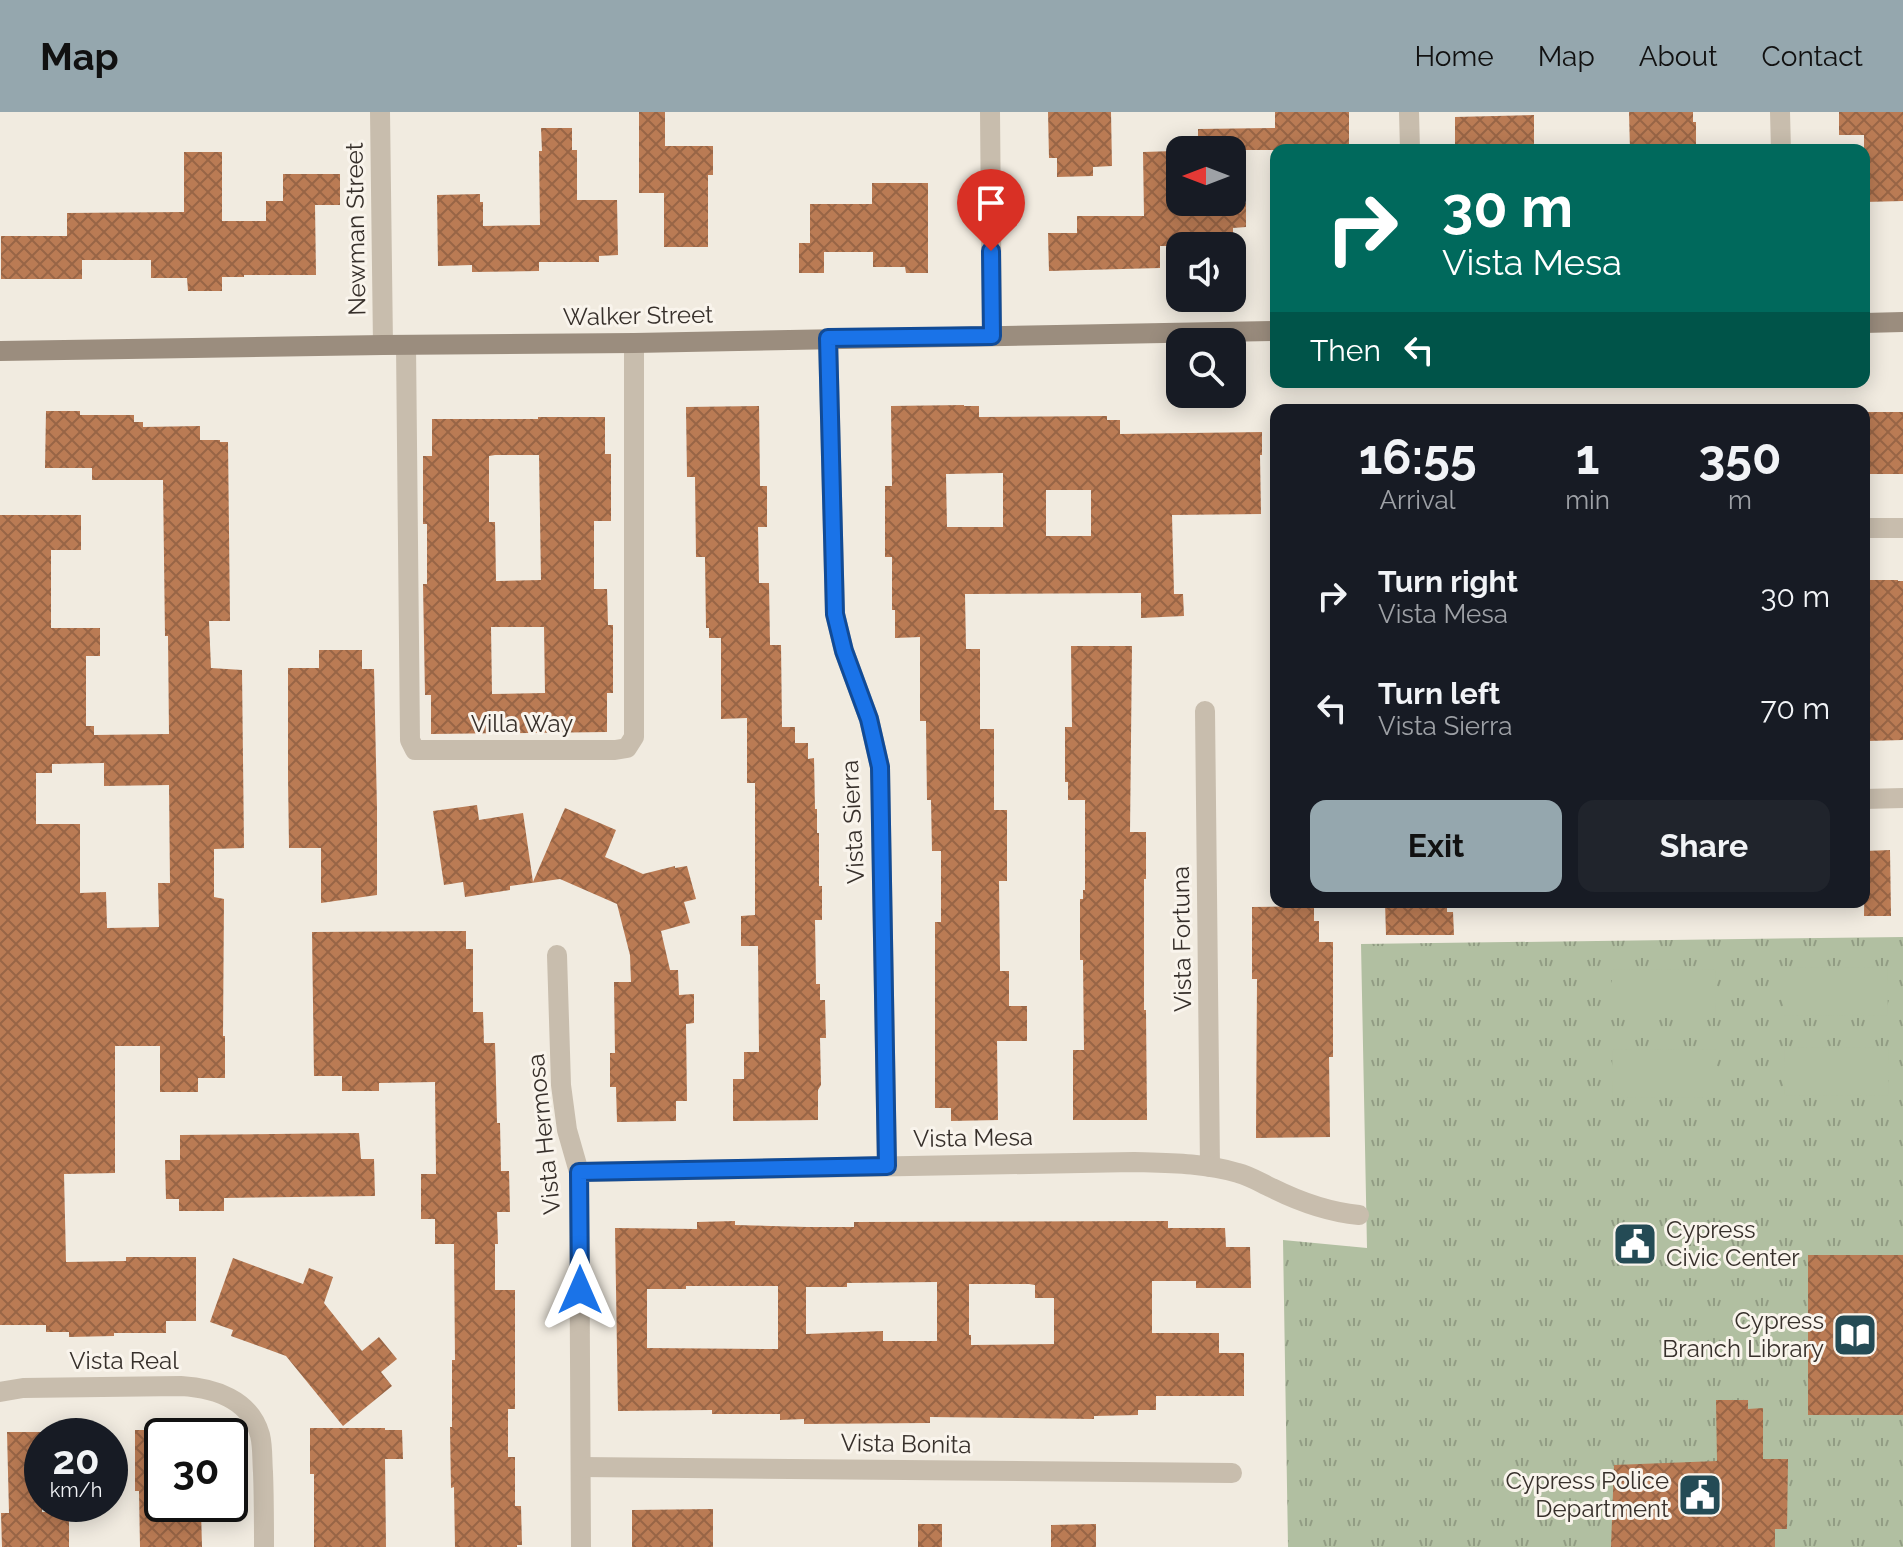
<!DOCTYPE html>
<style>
:root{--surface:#171b24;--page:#20242c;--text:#f1f3f6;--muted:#9ea1a6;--accent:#95a7ae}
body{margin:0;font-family:Raleway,sans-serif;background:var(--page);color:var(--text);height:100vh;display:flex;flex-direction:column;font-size:30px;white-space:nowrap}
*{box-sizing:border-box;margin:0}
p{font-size:26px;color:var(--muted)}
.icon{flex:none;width:44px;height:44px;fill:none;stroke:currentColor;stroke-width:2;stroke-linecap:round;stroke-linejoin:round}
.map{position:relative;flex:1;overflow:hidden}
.side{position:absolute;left:1270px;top:292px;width:600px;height:504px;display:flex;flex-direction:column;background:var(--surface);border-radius:16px;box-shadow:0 4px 20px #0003}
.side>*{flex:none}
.guide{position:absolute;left:1270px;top:32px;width:600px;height:244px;border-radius:16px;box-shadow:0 4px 20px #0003;background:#00695c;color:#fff;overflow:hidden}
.needle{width:52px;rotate:270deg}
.tools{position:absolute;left:1166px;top:24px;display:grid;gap:16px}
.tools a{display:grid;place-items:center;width:80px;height:80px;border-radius:16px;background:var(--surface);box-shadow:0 4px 20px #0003;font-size:40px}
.speed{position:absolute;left:24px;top:1306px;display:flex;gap:16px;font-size:40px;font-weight:700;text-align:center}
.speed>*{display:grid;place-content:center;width:104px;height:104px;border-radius:50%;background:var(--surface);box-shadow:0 4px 20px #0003;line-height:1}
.speed small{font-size:20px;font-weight:400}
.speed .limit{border:4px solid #111;border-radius:12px;background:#fff;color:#111}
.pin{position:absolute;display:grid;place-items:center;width:68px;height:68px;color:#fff;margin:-82px -34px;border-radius:50% 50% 50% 0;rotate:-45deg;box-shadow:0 0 8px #0007}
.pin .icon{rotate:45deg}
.me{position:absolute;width:88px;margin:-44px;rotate:0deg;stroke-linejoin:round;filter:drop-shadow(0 0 6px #0008)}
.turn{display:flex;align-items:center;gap:28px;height:168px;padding:0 40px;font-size:36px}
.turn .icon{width:104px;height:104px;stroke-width:2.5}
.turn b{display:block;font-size:56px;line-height:68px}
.then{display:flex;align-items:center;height:76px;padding:0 40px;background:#0003;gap:16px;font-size:30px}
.eta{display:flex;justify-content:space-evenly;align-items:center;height:136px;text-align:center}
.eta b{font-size:48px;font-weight:700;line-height:56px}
.primary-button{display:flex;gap:16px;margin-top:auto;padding:16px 40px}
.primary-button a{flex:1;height:92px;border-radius:16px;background:var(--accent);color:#111;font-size:32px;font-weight:700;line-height:92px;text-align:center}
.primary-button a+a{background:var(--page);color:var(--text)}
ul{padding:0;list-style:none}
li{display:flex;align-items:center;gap:24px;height:112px;padding:0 40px}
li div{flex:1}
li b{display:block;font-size:30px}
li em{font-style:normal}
header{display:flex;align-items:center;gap:48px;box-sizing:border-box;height:112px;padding:0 40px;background:var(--accent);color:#111}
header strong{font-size:38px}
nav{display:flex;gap:44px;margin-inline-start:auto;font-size:28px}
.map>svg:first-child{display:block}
.grass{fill:url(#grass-tufts)}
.garden{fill:#b1bfa1}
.building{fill:url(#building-cross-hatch);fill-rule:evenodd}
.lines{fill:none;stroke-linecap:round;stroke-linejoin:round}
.minor{stroke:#c8bdad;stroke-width:20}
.secondary{stroke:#9b8d7e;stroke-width:20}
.route-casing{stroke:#114b97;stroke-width:20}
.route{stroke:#1a73e8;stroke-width:14}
.labels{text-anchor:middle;stroke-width:6;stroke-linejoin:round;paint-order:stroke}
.street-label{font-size:24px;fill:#37302b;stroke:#f9f4ec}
.poi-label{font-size:24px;fill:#37302b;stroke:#f9f4ec;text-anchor:end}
</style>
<header>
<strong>Map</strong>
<nav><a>Home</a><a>Map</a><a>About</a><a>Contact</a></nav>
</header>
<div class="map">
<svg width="1903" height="1435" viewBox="0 0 1903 1435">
<defs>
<pattern id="grass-tufts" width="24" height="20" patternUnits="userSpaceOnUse" patternTransform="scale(2)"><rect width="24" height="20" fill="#b1bfa1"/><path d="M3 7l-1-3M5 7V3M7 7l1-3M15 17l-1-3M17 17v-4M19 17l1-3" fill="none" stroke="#919c83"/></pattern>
<pattern id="building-cross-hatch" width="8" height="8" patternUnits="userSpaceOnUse" patternTransform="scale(2)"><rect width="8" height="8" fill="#ba7b54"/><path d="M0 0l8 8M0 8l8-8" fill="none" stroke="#986546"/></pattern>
</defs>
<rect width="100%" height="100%" fill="#f1ebe0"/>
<polygon class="grass" points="1903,825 1903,1435 1288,1435 1283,1128 1367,1136 1361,832"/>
<g class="garden">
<polygon points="1887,855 1888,903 1783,904 1783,856"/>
<polygon points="1715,857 1716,905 1612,905 1612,858"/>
<polygon points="1888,935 1889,983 1785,984 1784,936"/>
<polygon points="1717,937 1717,985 1613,986 1612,938"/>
</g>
<g class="building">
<polygon points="639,0 665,0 665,34 713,34 713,63 708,63 708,135 664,135 664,81 639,81"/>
<polygon points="1048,0 1111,0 1112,54 1093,55 1093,64 1057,65 1057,46 1049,46"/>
<polygon points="1275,0 1349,0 1349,38 1198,38 1198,17 1275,16"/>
<polygon points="1629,0 1693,0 1693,10 1696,10 1696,38 1630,38"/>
<polygon points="1839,0 1903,0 1903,89 1864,90 1864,23 1839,23"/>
<polygon points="1534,3 1534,38 1455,38 1455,5"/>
<polygon points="541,16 572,16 572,38 577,38 577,88 617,88 618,143 599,144 599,150 539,150 539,159 472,160 472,153 438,154 437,83 480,82 480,90 483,90 483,114 540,113 539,39 542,39"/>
<polygon points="1175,39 1175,92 1246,91 1246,115 1233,116 1233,134 1160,134 1160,156 1049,159 1048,121 1077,121 1077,104 1144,104 1143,40"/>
<polygon points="184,40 222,40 222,109 266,109 266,89 283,89 283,62 340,62 340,93 315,93 316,163 244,163 244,165 222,165 222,179 188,179 187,166 151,166 151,148 82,148 82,167 1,167 1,124 67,124 67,101 184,100"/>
<polygon points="872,71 928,71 928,161 906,161 905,155 873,155 873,140 824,140 824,161 799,161 799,131 810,131 810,92 872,92"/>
<path d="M 964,293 L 964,294 L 979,294 L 979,305 L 1107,304 L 1107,308 L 1120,308 L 1120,322 L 1262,320 L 1262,343 L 1260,343 L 1261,402 L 1172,403 L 1174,482 L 1183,482 L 1184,504 L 1141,506 L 1141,481 L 965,482 L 966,537 L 980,537 L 980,617 L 994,617 L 994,698 L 1007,698 L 1007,769 L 999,769 L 1000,859 L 1009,859 L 1009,894 L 1027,894 L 1027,929 L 997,929 L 998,1008 L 951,1009 L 951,996 L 935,996 L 935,810 L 941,810 L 941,739 L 932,739 L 931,688 L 927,688 L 926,609 L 920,609 L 920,525 L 895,526 L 895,498 L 892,498 L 892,445 L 885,445 L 885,374 L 892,374 L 891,294 ZM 1003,361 L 1003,415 L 947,415 L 946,362 ZM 1046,378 L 1091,378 L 1091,424 L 1046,424 Z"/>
<polygon points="759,294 760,374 767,374 767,415 758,415 759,471 769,471 770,533 781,533 782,615 795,615 795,631 808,631 808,647 814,646 815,697 817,697 817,721 819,721 819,774 822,774 822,808 815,808 816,872 820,872 820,888 825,888 826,926 820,926 821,973 818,978 818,1008 733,1009 733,967 744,967 744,940 759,940 758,834 741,834 741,804 755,803 755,671 747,671 747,606 721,607 721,526 709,526 709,516 706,516 705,445 696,445 695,365 687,365 686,295"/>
<path d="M 46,299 L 80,299 L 80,303 L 134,303 L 134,310 L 143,310 L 143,315 L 200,314 L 200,328 L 220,328 L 220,330 L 228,330 L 230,509 L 209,509 L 211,556 L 242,558 L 244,736 L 214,737 L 214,785 L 224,787 L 223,924 L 225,924 L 225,966 L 198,966 L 198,980 L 160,980 L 160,934 L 115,934 L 115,1061 L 64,1062 L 66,1150 L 126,1149 L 126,1145 L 196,1145 L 196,1209 L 166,1209 L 166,1221 L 114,1221 L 114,1224 L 69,1225 L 69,1220 L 46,1220 L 46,1213 L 0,1213 L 0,403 L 81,403 L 81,438 L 51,438 L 51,516 L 100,516 L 100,544 L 86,544 L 86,614 L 94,614 L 94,623 L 169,622 L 168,524 L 165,524 L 163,368 L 92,368 L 92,356 L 45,356 ZM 104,651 L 104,674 L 169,673 L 170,771 L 158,771 L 159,815 L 107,816 L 106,780 L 80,781 L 80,712 L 36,712 L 36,661 L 52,661 L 52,652 Z"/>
<rect x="1864" y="300" width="39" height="62"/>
<path d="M 538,305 L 605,305 L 605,342 L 611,342 L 611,409 L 594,409 L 594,477 L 607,477 L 608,513 L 613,513 L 613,581 L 607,581 L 607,620 L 431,622 L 431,583 L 425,583 L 423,472 L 427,472 L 427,412 L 423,412 L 423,344 L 432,344 L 432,307 L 538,307 ZM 495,343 L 539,343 L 541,468 L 496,469 L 495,410 L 489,410 L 489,344 ZM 491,515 L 544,515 L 545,581 L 492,582 Z"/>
<polygon points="1864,468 1898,468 1898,469 1903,469 1903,628 1867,629"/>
<polygon points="1071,534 1132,534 1130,720 1146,720 1146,767 1144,767 1144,898 1146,898 1147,1008 1073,1008 1073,938 1084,938 1083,848 1080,848 1080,787 1083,787 1083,778 1085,778 1085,688 1068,688 1068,670 1065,670 1065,615 1072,615"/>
<polygon points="319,538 362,538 362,557 374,557 377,697 377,783 321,791 321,736 289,736 288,666 288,556 319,556"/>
<polygon points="477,693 479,708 523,701 533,770 565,696 616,718 605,745 643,762 675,754 675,756 687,754 696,787 684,790 690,811 661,819 670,858 678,858 679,883 694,882 694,911 686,912 687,989 676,989 676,1009 617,1010 616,975 610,975 610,941 615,941 614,870 631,870 630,843 617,792 560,767 510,774 510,778 465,785 463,770 444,773 433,699"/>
<polygon points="1890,738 1891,804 1864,804 1865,739"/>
<polygon points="1385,790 1447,790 1447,800 1453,800 1454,823 1386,823"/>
<polygon points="1314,794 1314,809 1319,809 1319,830 1333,830 1333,945 1329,945 1330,1025 1256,1026 1257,867 1252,867 1252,795"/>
<polygon points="466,819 466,837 473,837 473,900 483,900 484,931 495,931 497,1011 500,1011 501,1059 509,1059 510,1100 497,1100 498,1132 495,1132 495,1178 515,1178 515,1297 508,1297 508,1345 515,1345 515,1394 521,1394 522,1433 517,1433 517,1435 455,1435 454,1375 451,1376 450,1315 452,1315 452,1248 455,1248 454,1132 435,1132 435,1107 421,1107 421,1062 436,1062 435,970 379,971 379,979 342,979 342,964 314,964 312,820"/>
<polygon points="359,1021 361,1047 374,1047 375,1084 224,1086 224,1099 179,1099 179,1087 166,1087 165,1048 180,1048 180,1023"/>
<path d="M 735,1109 L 735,1113 L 807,1115 L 854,1115 L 854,1110 L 1168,1109 L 1168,1116 L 1225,1116 L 1226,1135 L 1250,1135 L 1251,1176 L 1196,1176 L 1196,1169 L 1152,1169 L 1152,1221 L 1219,1221 L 1219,1241 L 1244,1241 L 1244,1284 L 1156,1284 L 1156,1298 L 1138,1298 L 1138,1303 L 1094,1304 L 1094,1307 L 930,1305 L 930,1311 L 804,1312 L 804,1307 L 780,1308 L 780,1302 L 712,1302 L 712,1298 L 618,1299 L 615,1116 L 697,1117 L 697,1110 ZM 937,1170 L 937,1229 L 883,1229 L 883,1219 L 806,1222 L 806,1175 L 847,1175 L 847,1171 ZM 969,1172 L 1029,1172 L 1035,1173 L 1035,1186 L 1054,1186 L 1054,1232 L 971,1233 L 971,1223 L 969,1223 ZM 686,1174 L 778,1174 L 778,1237 L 647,1236 L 647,1177 L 686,1177 Z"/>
<rect x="1808" y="1143" width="95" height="160"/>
<polygon points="233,1146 303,1172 309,1156 333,1165 324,1191 362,1239 379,1225 397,1247 381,1260 392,1274 343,1314 286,1244 231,1224 233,1218 210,1210"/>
<polygon points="1716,1288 1748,1288 1748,1297 1763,1296 1763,1347 1788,1347 1787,1417 1775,1417 1775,1435 1611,1435 1614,1353 1717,1349"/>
<polygon points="310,1316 385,1316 385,1318 402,1318 403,1347 385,1347 386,1435 314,1435 314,1362 310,1362"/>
<polygon points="135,1318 162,1318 162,1397 195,1397 195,1399 201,1399 202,1435 140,1435 139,1379 135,1379"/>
<polygon points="7,1320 42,1320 42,1400 65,1400 65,1409 69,1409 69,1435 2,1435 1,1401 9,1401"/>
<polygon points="713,1397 713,1435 632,1435 632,1398"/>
<rect x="918" y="1412" width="24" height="23"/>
<polygon points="1096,1412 1096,1435 1051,1435 1051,1413"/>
</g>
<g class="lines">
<g class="minor">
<polyline points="380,0 383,233"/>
<polyline points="990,0 992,224"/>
<polyline points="1409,0 1410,38"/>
<polyline points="1780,0 1781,38"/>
<polyline points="828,226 835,502 844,539 869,607 880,655 887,1054"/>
<polyline points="406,233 410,628 415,638 615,638 627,636 634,625 634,231"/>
<polyline points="1864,416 1903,416"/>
<polyline points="1205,599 1210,1055"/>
<polyline points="1864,687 1903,686"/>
<polyline points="557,843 561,973 567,1018 579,1060 581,1435"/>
<path d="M 579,1060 L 1134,1050 C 1168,1051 1205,1051 1238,1061 C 1250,1064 1261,1071 1272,1076 C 1300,1090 1328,1100 1359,1103"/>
<path d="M 0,1280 L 23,1276 L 181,1274 C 214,1276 250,1287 260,1323 C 263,1335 262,1349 263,1360 C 264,1385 264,1410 264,1435"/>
<polyline points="581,1355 1232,1361"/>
</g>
<g class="secondary">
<polyline points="1864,211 1903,210"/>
<polyline points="0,239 383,233 634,231 1276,219"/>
</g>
</g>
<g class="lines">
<g class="route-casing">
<polyline id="route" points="580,1178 579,1060 887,1054 880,655 869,607 844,539 835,502 828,226 992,224 991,139"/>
</g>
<use href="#route" class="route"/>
</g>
<defs>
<g id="civic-square" transform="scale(2.3)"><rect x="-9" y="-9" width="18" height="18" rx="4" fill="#244b55" stroke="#f9f4ec"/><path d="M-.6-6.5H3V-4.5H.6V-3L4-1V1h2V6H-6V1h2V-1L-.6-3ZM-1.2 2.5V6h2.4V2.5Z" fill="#fff"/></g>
<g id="library-square" transform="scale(2.3)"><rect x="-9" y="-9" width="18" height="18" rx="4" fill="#244b55" stroke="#f9f4ec"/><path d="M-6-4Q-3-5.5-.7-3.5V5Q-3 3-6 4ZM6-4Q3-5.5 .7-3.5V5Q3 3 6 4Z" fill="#fff"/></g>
</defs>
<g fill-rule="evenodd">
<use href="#civic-square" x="1635" y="1132"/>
<use href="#library-square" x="1855" y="1223"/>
<use href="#civic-square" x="1700" y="1383"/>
</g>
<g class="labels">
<g class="street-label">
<text transform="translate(356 117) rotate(-91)" y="8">Newman Street</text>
<text transform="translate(638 204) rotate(-1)" y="8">Walker Street</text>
<text x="522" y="620">Villa Way</text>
<text transform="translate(853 710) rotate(-93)" y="8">Vista Sierra</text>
<text transform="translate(1182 827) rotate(-91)" y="8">Vista Fortuna</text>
<text transform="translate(544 1022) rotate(-96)" y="8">Vista Hermosa</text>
<text transform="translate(973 1026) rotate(-1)" y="8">Vista Mesa</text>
<text x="124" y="1257">Vista Real</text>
<text transform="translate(906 1332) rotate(1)" y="8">Vista Bonita</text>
</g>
<g class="poi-label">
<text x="1666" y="1126" text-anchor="start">Cypress<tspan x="1666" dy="28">Civic Center</tspan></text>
<text x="1824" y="1217">Cypress<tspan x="1824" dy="28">Branch Library</tspan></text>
<text x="1669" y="1377">Cypress Police<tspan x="1669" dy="28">Department</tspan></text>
</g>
</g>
</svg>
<div class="tools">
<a><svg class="needle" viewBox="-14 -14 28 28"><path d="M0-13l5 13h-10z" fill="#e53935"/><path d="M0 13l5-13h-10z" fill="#9ea1a6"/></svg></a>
<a><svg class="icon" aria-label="sound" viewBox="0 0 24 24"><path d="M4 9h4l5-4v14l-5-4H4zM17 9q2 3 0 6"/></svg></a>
<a><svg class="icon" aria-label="search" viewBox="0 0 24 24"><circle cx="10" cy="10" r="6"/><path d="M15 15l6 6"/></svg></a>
</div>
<div class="speed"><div>20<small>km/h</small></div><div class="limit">30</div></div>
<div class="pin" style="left:991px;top:139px;background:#d93025"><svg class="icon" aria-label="arrive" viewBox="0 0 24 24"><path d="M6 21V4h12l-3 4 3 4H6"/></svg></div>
<svg class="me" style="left:580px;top:1178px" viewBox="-20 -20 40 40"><path d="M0-17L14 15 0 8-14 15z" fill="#1a73e8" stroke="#fff" stroke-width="4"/></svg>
<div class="guide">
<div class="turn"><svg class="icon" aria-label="right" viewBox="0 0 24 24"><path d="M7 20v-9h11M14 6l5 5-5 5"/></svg><div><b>30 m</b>Vista Mesa</div></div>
<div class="then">Then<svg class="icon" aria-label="left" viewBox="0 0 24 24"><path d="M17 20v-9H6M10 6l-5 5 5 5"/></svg></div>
</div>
<section class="side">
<div class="eta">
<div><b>16:55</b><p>Arrival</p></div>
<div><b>1</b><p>min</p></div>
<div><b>350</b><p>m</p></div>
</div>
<ul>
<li><svg class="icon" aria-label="right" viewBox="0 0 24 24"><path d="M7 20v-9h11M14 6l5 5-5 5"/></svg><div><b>Turn right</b><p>Vista Mesa</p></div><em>30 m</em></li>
<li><svg class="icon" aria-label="left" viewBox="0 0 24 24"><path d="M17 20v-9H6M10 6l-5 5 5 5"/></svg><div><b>Turn left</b><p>Vista Sierra</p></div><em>70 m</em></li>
</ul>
<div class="primary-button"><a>Exit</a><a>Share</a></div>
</section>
</div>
